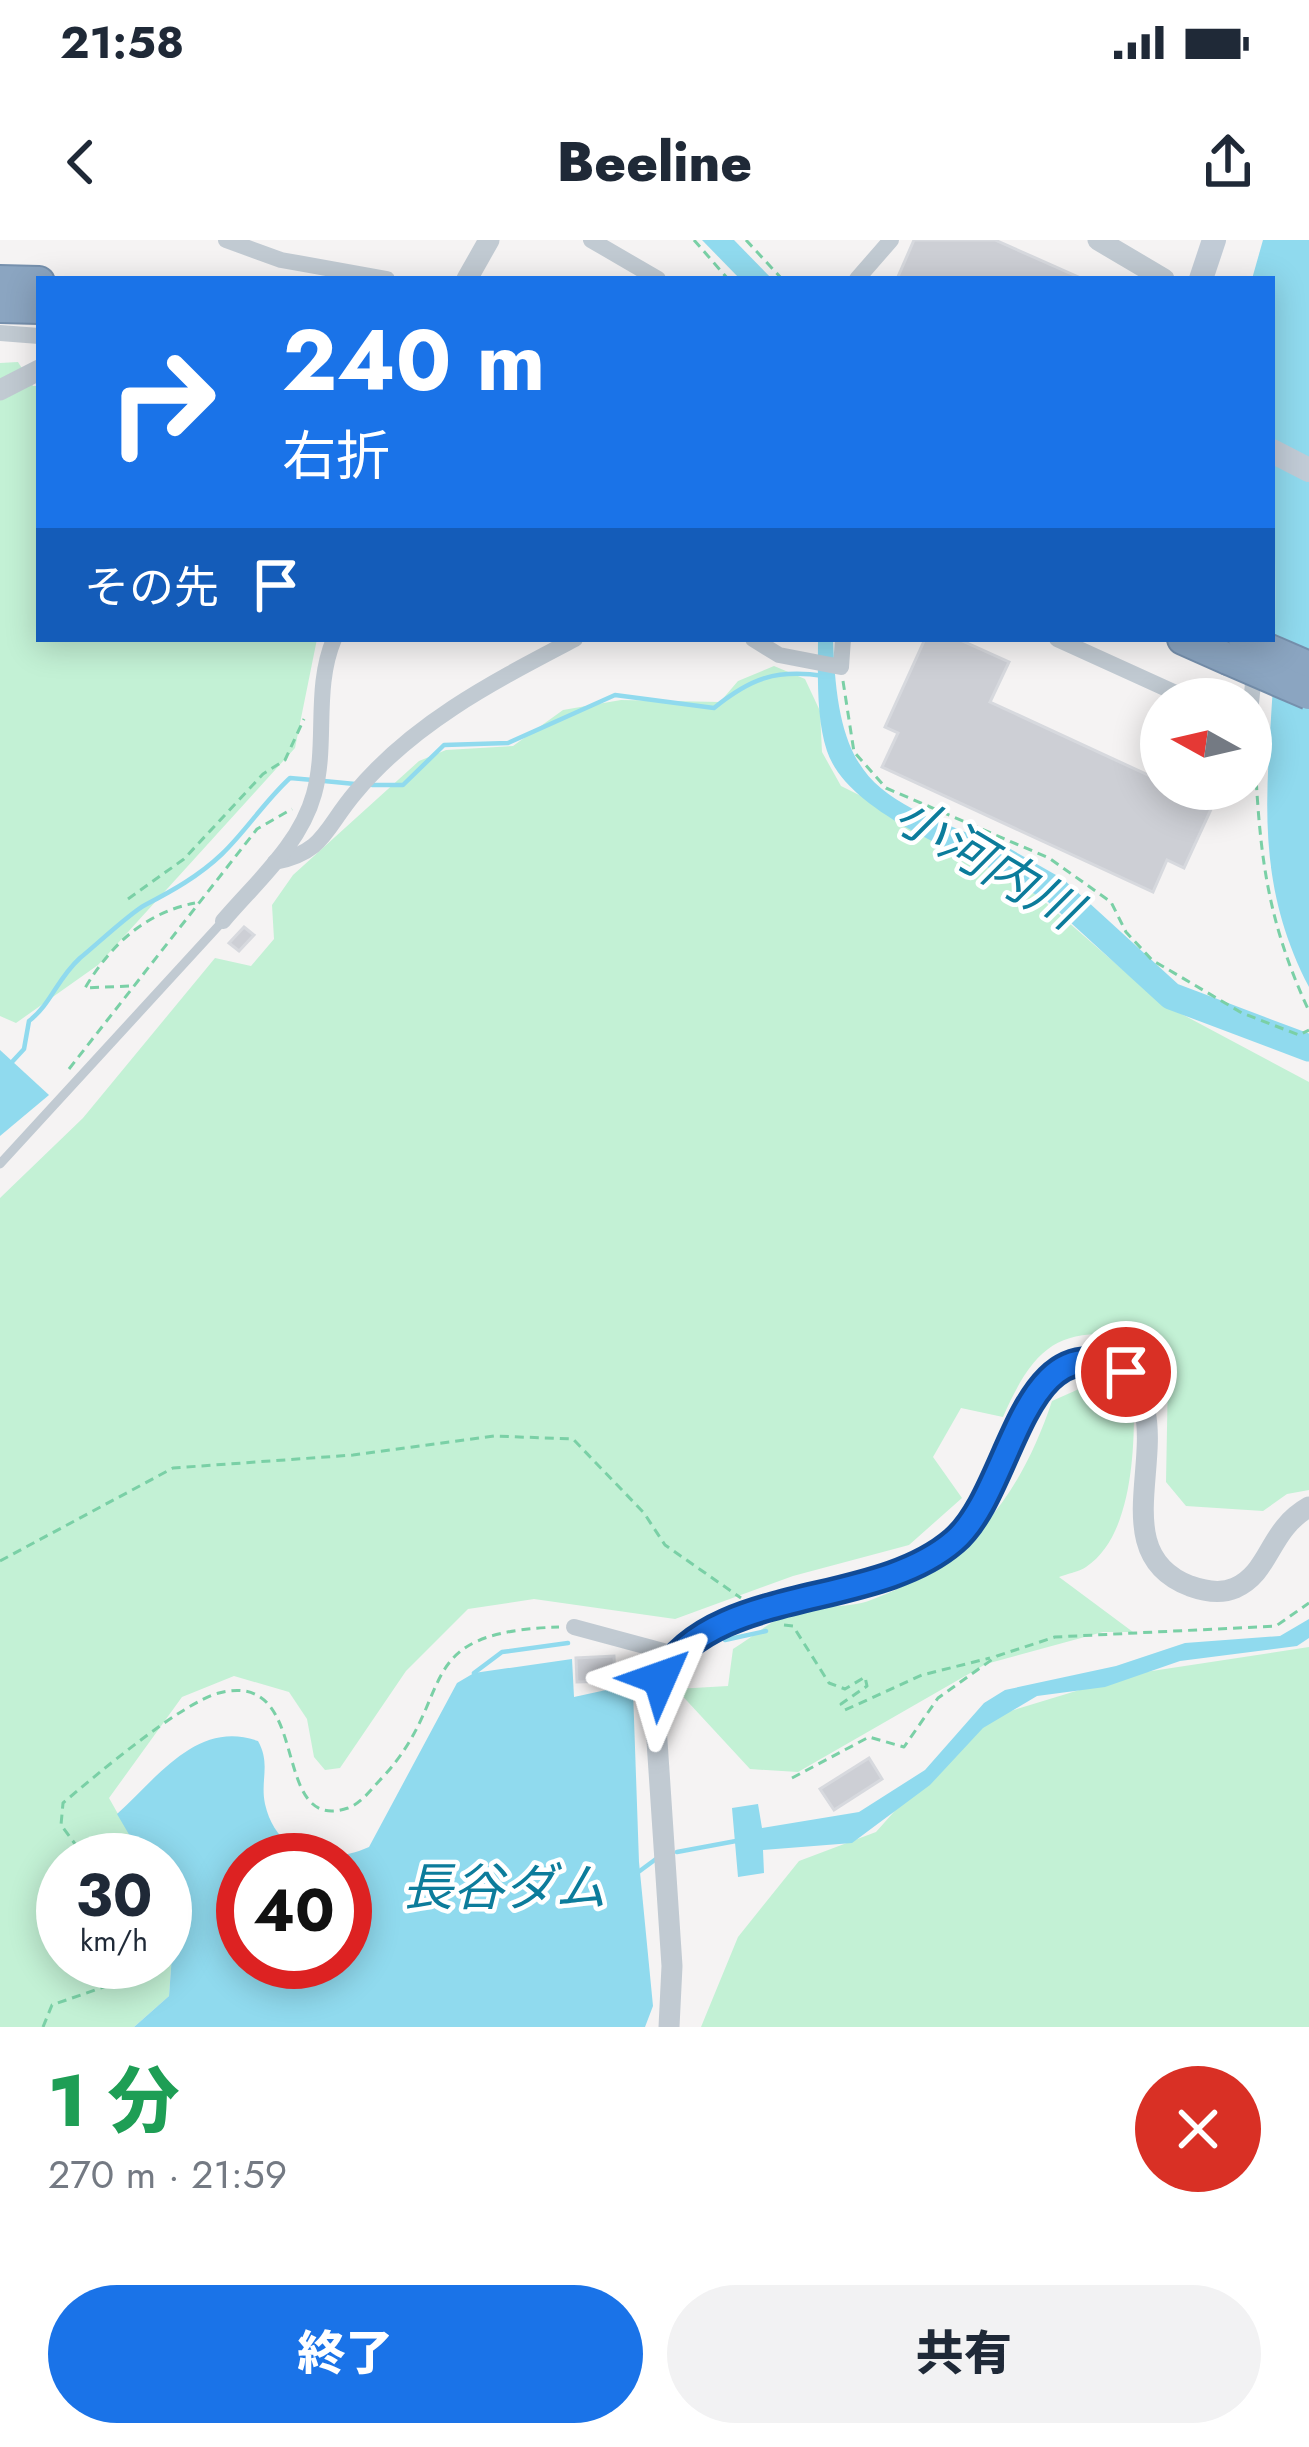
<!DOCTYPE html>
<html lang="ja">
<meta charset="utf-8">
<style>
:root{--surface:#fff;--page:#f2f2f3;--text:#1f2937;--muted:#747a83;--accent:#1a73e8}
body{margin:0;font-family:Jost,"Noto Sans JP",sans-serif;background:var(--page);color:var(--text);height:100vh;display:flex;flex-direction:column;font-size:45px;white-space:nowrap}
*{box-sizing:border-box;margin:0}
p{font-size:39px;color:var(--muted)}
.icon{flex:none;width:66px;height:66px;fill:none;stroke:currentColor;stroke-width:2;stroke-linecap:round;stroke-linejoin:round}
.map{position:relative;height:1787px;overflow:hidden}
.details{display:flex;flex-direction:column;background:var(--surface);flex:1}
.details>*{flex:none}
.hud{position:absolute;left:36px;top:36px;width:1239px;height:366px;border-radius:0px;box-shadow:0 6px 30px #0003;background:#1a73e8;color:#fff;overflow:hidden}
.needle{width:78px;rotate:278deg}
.controls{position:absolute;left:1140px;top:438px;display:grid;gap:24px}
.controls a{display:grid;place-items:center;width:132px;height:132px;border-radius:50%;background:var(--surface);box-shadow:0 6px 30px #0003;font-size:60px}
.speed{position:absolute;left:36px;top:1593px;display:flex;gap:24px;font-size:60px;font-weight:700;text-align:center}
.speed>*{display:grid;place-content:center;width:156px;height:156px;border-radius:50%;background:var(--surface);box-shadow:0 6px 30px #0003;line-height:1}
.speed small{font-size:30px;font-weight:400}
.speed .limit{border:18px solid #d22;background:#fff;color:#111}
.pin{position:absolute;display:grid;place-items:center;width:102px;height:102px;color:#fff;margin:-51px;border:6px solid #fff;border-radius:50%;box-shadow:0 3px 12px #0007}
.me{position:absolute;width:132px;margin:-66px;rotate:47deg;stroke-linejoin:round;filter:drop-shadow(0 0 9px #0008)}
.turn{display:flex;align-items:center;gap:42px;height:252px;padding:0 48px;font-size:54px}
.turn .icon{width:156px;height:156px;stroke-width:2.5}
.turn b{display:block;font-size:84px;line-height:102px}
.then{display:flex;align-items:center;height:114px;padding:0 48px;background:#0003;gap:24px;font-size:45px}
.round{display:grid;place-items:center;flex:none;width:126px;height:126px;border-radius:63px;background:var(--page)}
.headline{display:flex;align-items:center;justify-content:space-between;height:204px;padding:0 48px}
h1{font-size:72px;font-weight:800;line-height:90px;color:#1e9e55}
.primary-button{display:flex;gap:24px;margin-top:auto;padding:24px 48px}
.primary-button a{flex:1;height:138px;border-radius:72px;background:var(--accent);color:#fff;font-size:48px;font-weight:800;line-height:138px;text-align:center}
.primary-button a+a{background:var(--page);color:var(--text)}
.status{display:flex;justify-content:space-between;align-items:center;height:84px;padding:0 60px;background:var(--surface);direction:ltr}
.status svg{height:33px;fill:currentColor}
header{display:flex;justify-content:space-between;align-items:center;height:156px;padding:0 48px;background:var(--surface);font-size:54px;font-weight:800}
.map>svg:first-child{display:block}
.green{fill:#c3f1d5}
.water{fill:#90daee;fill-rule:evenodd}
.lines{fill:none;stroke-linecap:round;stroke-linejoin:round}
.stream{stroke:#90daee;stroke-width:4.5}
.river{stroke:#90daee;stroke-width:27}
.building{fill:#cdcfd5;stroke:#d7d9de;stroke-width:3}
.motorway-casing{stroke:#7690ad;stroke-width:34}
.path{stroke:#7ad0a6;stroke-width:3;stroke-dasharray:9 6;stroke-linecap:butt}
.service{stroke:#c1cad2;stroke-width:9}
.minor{stroke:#c1cad2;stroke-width:16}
.tertiary{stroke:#c1cad2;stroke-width:21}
.secondary{stroke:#c1cbd6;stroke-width:24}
.motorway{stroke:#8ba5c1;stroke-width:30}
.motorway-bridge-casing{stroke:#7690ad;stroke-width:34;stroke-linecap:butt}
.motorway-bridge{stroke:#8ba5c1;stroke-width:30}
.route-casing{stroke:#114b97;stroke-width:30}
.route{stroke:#1a73e8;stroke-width:21}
.labels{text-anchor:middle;stroke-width:9;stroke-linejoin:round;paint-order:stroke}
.water-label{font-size:51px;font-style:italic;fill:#0c7c9b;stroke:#fff}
</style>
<div class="status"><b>21:58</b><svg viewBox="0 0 49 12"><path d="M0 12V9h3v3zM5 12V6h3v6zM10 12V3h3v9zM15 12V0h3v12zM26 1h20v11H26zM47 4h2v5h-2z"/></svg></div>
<header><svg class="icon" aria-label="back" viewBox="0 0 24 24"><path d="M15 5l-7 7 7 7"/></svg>Beeline<svg class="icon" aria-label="share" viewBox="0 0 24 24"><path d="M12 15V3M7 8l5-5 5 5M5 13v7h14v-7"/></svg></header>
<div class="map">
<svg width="1309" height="1787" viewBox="0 0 1309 1787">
<rect width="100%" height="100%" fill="#f5f3f3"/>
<g class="green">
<polygon points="18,122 33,146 39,146 39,399 317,399 295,508 98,725 16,783 0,776 0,123"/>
<path d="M 774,426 L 805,439 L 820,471 L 822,512 L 841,546 L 1006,628 L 1161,763 L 1309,842 L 1309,1250 L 1287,1254 L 1263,1271 L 1186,1266 L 1166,1242 L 1168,1135 L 1149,1097 C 1064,1087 1038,1097 1003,1177 L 961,1168 L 933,1217 L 962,1258 L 909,1305 L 793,1336 L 675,1379 L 534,1359 L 468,1369 L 406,1431 L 340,1528 L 325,1530 L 314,1517 L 307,1479 L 289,1452 L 234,1436 L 182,1457 L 109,1558 L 144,1620 L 63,1620 L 63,1722 L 165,1722 L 165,1656 L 175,1673 L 169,1756 L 134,1787 L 0,1787 L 0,958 L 83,878 L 215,718 L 251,726 L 274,699 L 272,665 L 293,635 L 419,521 L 446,510 L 513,506 L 563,470 L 621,460 L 720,462 L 738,441 Z"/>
<path d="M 1079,1149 L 1113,1152 L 1134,1172 C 1134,1218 1130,1298 1086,1327 C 1079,1332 1066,1334 1059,1337 L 1133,1392 L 1103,1392 L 986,1424 L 798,1532 L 750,1529 L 676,1449 L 728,1446 L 733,1409 C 751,1398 769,1382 788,1374 C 813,1363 846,1370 871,1360 C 968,1324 1020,1257 1052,1161 Z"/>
<polygon points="1309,1407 1309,1787 701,1787 738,1697 799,1621 876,1592 974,1482 1132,1434"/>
</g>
<g class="water">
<polygon points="702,0 734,0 772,39 740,39"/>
<path d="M 1263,0 L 1309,0 L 1309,747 C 1244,622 1274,520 1275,388 C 1276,272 1272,155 1272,39 L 1252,39 Z"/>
<path d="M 818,399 L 833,399 C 838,551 878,557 1008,609 L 1008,636 C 955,611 847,571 827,511 C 816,477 818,434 818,399 Z"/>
<polygon points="0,810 49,855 0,896"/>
<polygon points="1309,1379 1309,1398 1297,1406 1180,1421 1105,1447 1037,1456 983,1488 930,1545 852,1603 763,1610 764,1633 738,1637 732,1568 758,1564 762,1588 859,1572 925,1530 984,1463 1005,1450 1116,1426 1185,1403 1280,1396"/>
<path d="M 572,1419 L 574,1457 L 629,1445 L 633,1450 L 639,1622 L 653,1766 L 645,1787 L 134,1787 L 169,1756 L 175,1673 L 165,1656 L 165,1620 L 144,1620 L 117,1574 C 158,1537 198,1479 258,1501 C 271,1524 260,1540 265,1564 C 277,1617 327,1626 369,1607 L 457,1443 L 474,1433 ZM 243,1620 L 345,1620 L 345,1722 L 243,1722 Z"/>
</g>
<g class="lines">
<g class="stream">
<polyline points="324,541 355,544"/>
<path d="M 372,545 L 403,545 L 444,505 L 508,503 L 615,455 L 714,468 C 751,438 776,429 824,436"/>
<path d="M 12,822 L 24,809 L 29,781 C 52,763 56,740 80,718 C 95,706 130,673 145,665 C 172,651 199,636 222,614 C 246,591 264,562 290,538 L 313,540"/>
<polyline points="725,1400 766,1391"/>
<polyline points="474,1433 502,1412 568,1403"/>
<polyline points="677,1612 736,1601"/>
<polyline points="637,1633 656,1619"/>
</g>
<polyline class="river" points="978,606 1055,650 1171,756 1309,808"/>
</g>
<g class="building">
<polygon points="914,0 995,0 1083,39 897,39"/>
<polygon points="925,399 958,399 1009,422 990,462 1161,541 1161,549 1178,549 1213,565 1184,628 1167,620 1153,652 882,527 898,493 885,487"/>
<polygon points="244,687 254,695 239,711 229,703"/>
<polygon points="614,1416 615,1441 577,1442 576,1418"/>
<polygon points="869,1518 882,1539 834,1570 820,1549"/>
</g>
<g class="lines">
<g class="motorway-casing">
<g id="motorway">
<polyline points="0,41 39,42"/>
<polyline points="0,67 39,68"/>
<polyline points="1183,399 1228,419"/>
</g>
</g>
<g class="path">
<polyline points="694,0 728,39"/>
<polyline points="746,0 782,39"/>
<polyline points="843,441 854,512 886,548 1049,618 1111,662 1126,692 1152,720 1242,773 1299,795 1309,790"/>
<path d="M 1253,481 C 1259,594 1260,666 1309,771"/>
<polyline points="128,659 184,619 263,534 285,520 304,479"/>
<path d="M 129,746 L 85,748 C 110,706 144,673 195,663"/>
<polyline points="69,829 257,589 292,569"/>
<polyline points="0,1321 173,1228 353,1215 494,1196 573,1199 644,1273 665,1305 741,1358"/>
<polyline points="784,1385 793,1386 829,1443 845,1449 865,1437 867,1446 841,1464 845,1470 922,1435 990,1418"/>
<polyline points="792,1538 869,1497 904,1507 938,1458 997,1416 1055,1397 1276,1386 1309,1363"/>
<path d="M 87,1620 L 61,1585 L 63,1563 C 96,1535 181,1463 219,1453 C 315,1428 267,1595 348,1568 C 362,1563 371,1549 382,1538 C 460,1454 406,1392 559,1387"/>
<polyline points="43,1787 52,1765 118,1742 142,1722"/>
</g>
<polyline class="service" points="0,924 223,681"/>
<g class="minor">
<polyline points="226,0 281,20 387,39"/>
<polyline points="591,0 658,39"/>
<polyline points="857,39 891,0"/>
<polyline points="0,93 39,96"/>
<polyline points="753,399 779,415 841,427 843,399"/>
<polyline points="1057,399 1189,459"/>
<polyline points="1251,463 1255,424"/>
<path d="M 275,622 C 325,612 325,588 355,553 C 414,482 495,441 575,399"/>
<path d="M 223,681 C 256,642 300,605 314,554 C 328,504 313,449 334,399"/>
<polyline points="574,1387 678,1415"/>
</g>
<g class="tertiary">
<polyline points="1098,0 1164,39"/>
<polyline points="467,39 489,0"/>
<polyline points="0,150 39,130"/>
<path d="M 669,1787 L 672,1726 L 655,1471 C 663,1357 832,1368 909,1330 C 1002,1283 996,1194 1057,1126 L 1109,1123 C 1199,1171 1088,1307 1190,1346 C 1204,1351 1221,1354 1235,1348 C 1271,1332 1268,1290 1309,1267"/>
</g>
<g class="secondary">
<polyline points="1201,39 1214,0"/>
<polyline points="1272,211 1309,230"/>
</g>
<use href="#motorway" class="motorway"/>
<g class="motorway-bridge-casing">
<g id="motorway-bridge">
<polyline points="1244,399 1309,427"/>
<polyline points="1228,419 1309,454"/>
</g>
</g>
<use href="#motorway-bridge" class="motorway-bridge"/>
</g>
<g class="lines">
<g class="route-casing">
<path id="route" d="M 660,1438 C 714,1344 874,1370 954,1301 C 1014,1250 1020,1077 1126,1132"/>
</g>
<use href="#route" class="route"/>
</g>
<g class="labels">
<g class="water-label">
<text transform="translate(988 622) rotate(31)" y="18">小河内川</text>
<text x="504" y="1665">長谷ダム</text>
</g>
</g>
</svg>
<div class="controls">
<a><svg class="needle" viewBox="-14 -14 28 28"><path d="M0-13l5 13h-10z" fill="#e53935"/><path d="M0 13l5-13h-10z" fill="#747a83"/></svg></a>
</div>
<div class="speed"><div>30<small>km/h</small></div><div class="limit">40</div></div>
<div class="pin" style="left:1126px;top:1132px;background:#d93025"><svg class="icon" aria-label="arrive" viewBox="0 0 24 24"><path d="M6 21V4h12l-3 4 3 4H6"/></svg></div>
<svg class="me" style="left:660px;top:1438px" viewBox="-20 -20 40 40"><path d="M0-17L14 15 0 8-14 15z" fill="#1a73e8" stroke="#fff" stroke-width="4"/></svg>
<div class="hud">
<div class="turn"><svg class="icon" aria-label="right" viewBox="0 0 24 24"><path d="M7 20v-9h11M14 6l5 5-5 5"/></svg><div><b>240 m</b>右折</div></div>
<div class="then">その先<svg class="icon" aria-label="arrive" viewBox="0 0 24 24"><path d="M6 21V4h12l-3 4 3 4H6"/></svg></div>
</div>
</div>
<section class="details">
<div class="headline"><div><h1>1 分</h1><p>270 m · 21:59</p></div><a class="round" style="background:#d93025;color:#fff"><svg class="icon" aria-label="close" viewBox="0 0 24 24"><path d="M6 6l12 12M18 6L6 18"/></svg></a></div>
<div class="primary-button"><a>終了</a><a>共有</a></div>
</section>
